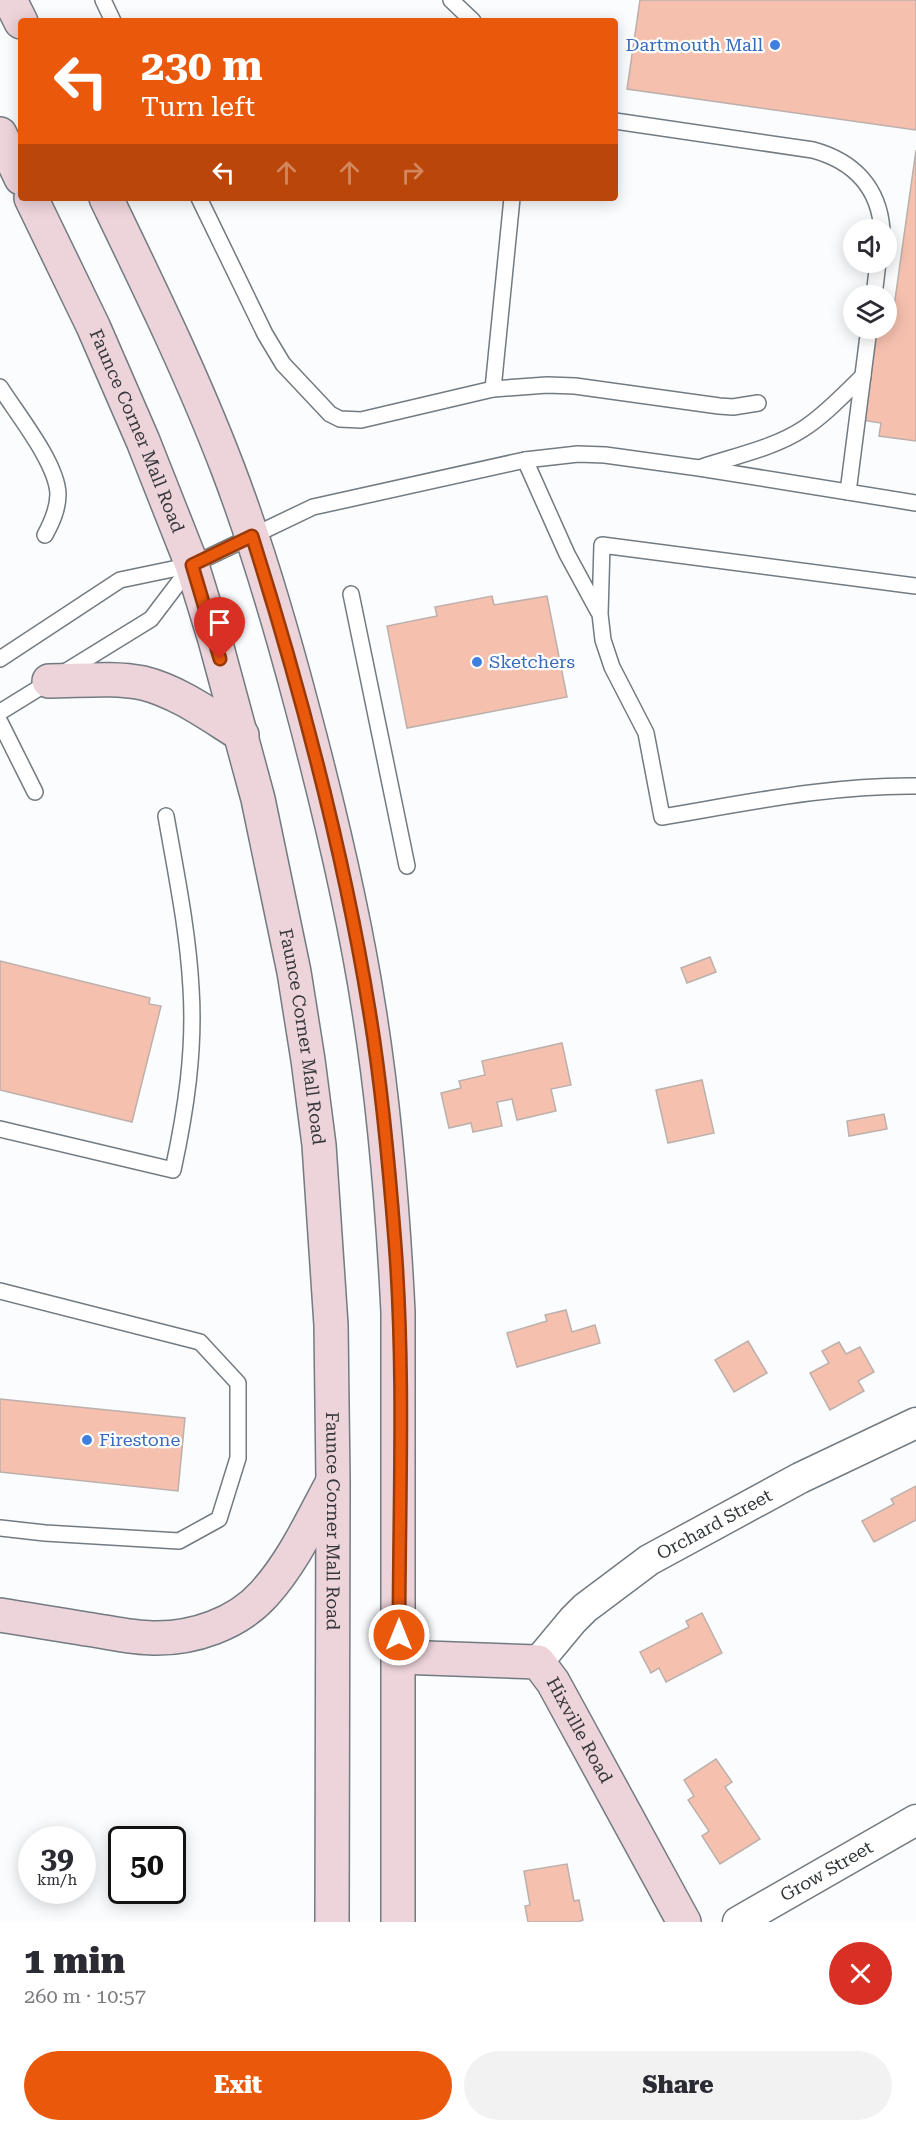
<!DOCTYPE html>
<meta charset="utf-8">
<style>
:root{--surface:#fff;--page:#f2f2f3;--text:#2b2b33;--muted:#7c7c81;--accent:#ea580c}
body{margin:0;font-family:"Roboto Serif",serif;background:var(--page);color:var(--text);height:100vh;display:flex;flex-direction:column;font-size:22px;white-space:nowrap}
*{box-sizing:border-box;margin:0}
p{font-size:20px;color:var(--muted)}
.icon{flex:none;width:33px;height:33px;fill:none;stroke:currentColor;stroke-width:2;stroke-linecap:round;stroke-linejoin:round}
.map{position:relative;height:1922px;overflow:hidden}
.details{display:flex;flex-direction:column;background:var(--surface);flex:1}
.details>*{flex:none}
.banner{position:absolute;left:18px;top:18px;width:600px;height:183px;border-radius:6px;box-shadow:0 3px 15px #0003;background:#ea580c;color:#fff;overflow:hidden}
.controls{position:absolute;left:843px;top:219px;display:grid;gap:12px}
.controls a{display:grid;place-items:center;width:54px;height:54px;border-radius:50%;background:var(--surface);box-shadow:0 3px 15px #0003;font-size:30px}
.speed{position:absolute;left:18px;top:1826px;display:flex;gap:12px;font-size:30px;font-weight:700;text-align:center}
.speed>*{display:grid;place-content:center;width:78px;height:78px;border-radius:50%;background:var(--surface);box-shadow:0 3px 15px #0003;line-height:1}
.speed small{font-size:15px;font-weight:400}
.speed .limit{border:3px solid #111;border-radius:9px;background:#fff;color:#111}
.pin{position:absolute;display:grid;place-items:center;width:51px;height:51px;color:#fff;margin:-62px -26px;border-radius:50% 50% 50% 0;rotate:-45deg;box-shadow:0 0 6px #0007}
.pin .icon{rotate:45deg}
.me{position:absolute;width:66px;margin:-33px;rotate:0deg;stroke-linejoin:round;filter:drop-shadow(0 0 4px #0008)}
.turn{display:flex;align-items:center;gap:21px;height:126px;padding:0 24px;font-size:27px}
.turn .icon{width:78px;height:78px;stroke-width:2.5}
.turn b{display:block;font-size:42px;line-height:51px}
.lanes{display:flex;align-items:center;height:57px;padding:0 24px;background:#0003;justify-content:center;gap:30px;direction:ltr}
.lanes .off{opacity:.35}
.round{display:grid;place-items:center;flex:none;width:63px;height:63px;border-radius:32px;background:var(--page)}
.summary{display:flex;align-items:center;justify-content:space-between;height:102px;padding:0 24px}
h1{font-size:36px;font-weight:800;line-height:45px}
.action{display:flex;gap:12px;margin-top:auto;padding:12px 24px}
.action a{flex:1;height:69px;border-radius:36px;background:var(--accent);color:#fff;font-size:24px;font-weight:800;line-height:69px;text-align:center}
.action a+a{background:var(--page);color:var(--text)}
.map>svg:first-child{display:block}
.building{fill:#f6c0af;stroke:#bcb0ac;stroke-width:1.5}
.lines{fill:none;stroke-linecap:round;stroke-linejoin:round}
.lane-casing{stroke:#727b82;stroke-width:18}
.street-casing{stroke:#727b82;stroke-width:33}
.secondary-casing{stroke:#727b82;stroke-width:36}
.lane{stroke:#fff;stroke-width:15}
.street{stroke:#fff;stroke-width:30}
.secondary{stroke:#edd3da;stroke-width:33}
.route-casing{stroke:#983908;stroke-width:15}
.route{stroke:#ea580c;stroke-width:10}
.shop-dot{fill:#3f7fe0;stroke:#fff;stroke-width:2}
.labels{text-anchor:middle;stroke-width:4.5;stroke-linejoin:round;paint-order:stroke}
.shop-label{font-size:18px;fill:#366cbe;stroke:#fff;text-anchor:start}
.street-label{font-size:18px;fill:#34383b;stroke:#fff}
</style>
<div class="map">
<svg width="916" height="1922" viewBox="0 0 916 1922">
<rect width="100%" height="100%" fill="#fafcfd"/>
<g class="building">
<polygon points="640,0 916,0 916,130 627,89"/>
<polygon points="916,150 916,441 879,436 881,423 862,420 875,328 886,328 886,313 893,314"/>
<polygon points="492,596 494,605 547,596 567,697 407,728 387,626 437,616 435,607"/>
<polygon points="710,957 716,972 687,983 681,968"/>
<polygon points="0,961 150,998 149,1004 161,1006 132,1122 0,1090"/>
<polygon points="562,1043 571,1085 551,1089 556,1111 517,1120 512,1099 497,1102 502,1126 473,1132 471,1123 449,1128 441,1093 461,1088 459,1081 485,1075 482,1061"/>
<polygon points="702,1080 714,1133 668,1143 656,1090"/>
<polygon points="884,1114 887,1129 849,1136 847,1121"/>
<polygon points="566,1310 572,1332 595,1325 600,1343 517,1367 507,1333 547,1321 545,1315"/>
<polygon points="748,1341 767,1373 734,1392 715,1360"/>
<polygon points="839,1342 846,1354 860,1347 874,1372 858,1381 864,1391 830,1410 810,1373 829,1363 822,1351"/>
<polygon points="0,1399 185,1418 178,1491 0,1472"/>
<polygon points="916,1486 916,1520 874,1542 862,1521 894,1504 891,1499"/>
<polygon points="702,1613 722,1653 666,1682 659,1668 651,1673 640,1652 689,1627 686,1621"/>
<polygon points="716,1759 732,1782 725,1787 760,1839 720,1864 702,1836 709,1831 688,1800 694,1796 684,1780"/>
<polygon points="567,1864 574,1901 579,1900 583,1920 578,1922 528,1922 525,1906 530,1905 524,1871"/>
</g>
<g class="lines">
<g class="lane-casing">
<g id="lane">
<polyline points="103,0 113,21"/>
<polyline points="451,0 473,21"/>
<path d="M 615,121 L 813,150 C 853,161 879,187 882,230"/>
<polyline points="199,198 265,334 283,364 330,414 340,419 361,420 493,389 547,385 575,386 719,406 733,407 758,403"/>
<polyline points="874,296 878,262"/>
<path d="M 0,387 C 17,414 57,463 58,494 C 58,509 52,522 45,535"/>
<polyline points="493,389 512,198"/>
<polyline points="525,460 567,554 598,611"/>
<path d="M 702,467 C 735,456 774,448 803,429 C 825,415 844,394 863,376"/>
<polyline points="848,492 869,328"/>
<path d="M 916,586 L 602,545 L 600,614 L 603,640 L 612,667 L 646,733 L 662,817 C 746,803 830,785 916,786"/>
<polyline points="351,594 407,866"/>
<polyline points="0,659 120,580 192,565 313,507 525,460 578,454 605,455 699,468 916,503"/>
<polyline points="0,712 151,619 192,565"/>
<polyline points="0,722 35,792"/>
<path d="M 0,1129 L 173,1170 C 186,1110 195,1050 191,988 C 188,931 176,873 166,816"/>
<polyline points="0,1291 200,1342 238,1383 238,1458 219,1519 179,1541 45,1533 0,1528"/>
</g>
</g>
<g class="street-casing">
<g id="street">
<path id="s1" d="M 538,1662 L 573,1620 L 585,1608 L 649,1560 L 800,1478 L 916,1423"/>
<path id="s2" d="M 738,1922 L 916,1820"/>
</g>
</g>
<g class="secondary-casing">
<g id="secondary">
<polyline points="10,0 21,22"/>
<polyline points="0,134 21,178"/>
<path id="s3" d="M 31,198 L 93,326 L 143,441 L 192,565 L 215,640 L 258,799 L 294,972 L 308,1060 L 319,1145 L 331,1325 L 333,1481 L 332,1922"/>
<path d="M 106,198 C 149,287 193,377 228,469 C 257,545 280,624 301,703 C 328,804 353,906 369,1010 C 385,1110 393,1211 398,1312 L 398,1922"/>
<path d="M 49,681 C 80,681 113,677 143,683 C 179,692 211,716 242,735"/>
<path d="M 0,1615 C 29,1620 57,1624 86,1629 C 108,1632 131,1638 153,1638 C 193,1639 237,1624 264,1594 C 293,1562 311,1522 331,1485"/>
<path id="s4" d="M 399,1657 L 538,1662 L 553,1682 L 684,1922"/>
</g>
</g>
<use href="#lane" class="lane"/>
<use href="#street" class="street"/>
<use href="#secondary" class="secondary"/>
</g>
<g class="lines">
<g class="route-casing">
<path id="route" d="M 220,659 L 192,565 L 252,536 C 301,691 343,849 369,1009 C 382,1086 389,1165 395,1243 C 405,1373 399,1505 399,1635"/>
</g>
<use href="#route" class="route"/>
</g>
<g class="shop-dot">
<circle cx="775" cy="45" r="6"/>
<circle cx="477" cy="662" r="6"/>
<circle cx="87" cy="1440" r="6"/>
</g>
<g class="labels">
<g class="shop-label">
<text x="763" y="51" text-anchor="end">Dartmouth Mall</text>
<text x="489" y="668">Sketchers</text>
<text x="99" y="1446">Firestone</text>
</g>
<g class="street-label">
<text dy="6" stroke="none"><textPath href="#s3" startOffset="256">Faunce Corner Mall Road</textPath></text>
<text dy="6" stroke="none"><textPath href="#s3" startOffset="886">Faunce Corner Mall Road</textPath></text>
<text dy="6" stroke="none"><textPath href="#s3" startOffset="1372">Faunce Corner Mall Road</textPath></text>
<text dy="6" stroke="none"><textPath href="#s1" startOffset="226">Orchard Street</textPath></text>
<text dy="6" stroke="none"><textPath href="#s4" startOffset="219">Hixville Road</textPath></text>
<text dy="6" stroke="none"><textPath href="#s2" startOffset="102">Grow Street</textPath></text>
</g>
</g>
</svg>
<div class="controls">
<a><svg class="icon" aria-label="sound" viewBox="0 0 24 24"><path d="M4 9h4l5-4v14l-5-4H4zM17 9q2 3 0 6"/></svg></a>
<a><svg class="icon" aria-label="layers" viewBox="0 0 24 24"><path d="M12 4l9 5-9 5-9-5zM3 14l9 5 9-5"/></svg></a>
</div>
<div class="speed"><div>39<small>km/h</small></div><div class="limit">50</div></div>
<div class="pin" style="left:220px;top:659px;background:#d93025"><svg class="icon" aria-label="arrive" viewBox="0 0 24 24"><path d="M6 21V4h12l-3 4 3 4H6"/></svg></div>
<svg class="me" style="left:399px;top:1635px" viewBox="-20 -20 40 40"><circle r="17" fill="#ea580c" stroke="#fff" stroke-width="3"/><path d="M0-11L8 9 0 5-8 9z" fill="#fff"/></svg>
<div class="banner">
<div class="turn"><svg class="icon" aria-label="left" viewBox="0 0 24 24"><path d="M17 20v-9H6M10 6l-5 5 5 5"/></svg><div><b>230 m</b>Turn left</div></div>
<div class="lanes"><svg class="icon" aria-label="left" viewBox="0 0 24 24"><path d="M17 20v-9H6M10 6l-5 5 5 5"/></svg><svg class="icon off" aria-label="ahead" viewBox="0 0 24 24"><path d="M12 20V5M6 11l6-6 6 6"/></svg><svg class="icon off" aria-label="ahead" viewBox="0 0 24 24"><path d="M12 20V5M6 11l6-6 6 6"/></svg><svg class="icon off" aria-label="right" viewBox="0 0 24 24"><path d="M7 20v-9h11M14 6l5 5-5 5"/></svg></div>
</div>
</div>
<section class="details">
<div class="summary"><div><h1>1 min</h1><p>260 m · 10:57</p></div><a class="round" style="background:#d93025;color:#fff"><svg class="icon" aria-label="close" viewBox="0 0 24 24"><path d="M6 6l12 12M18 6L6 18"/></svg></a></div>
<div class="action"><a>Exit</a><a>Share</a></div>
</section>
